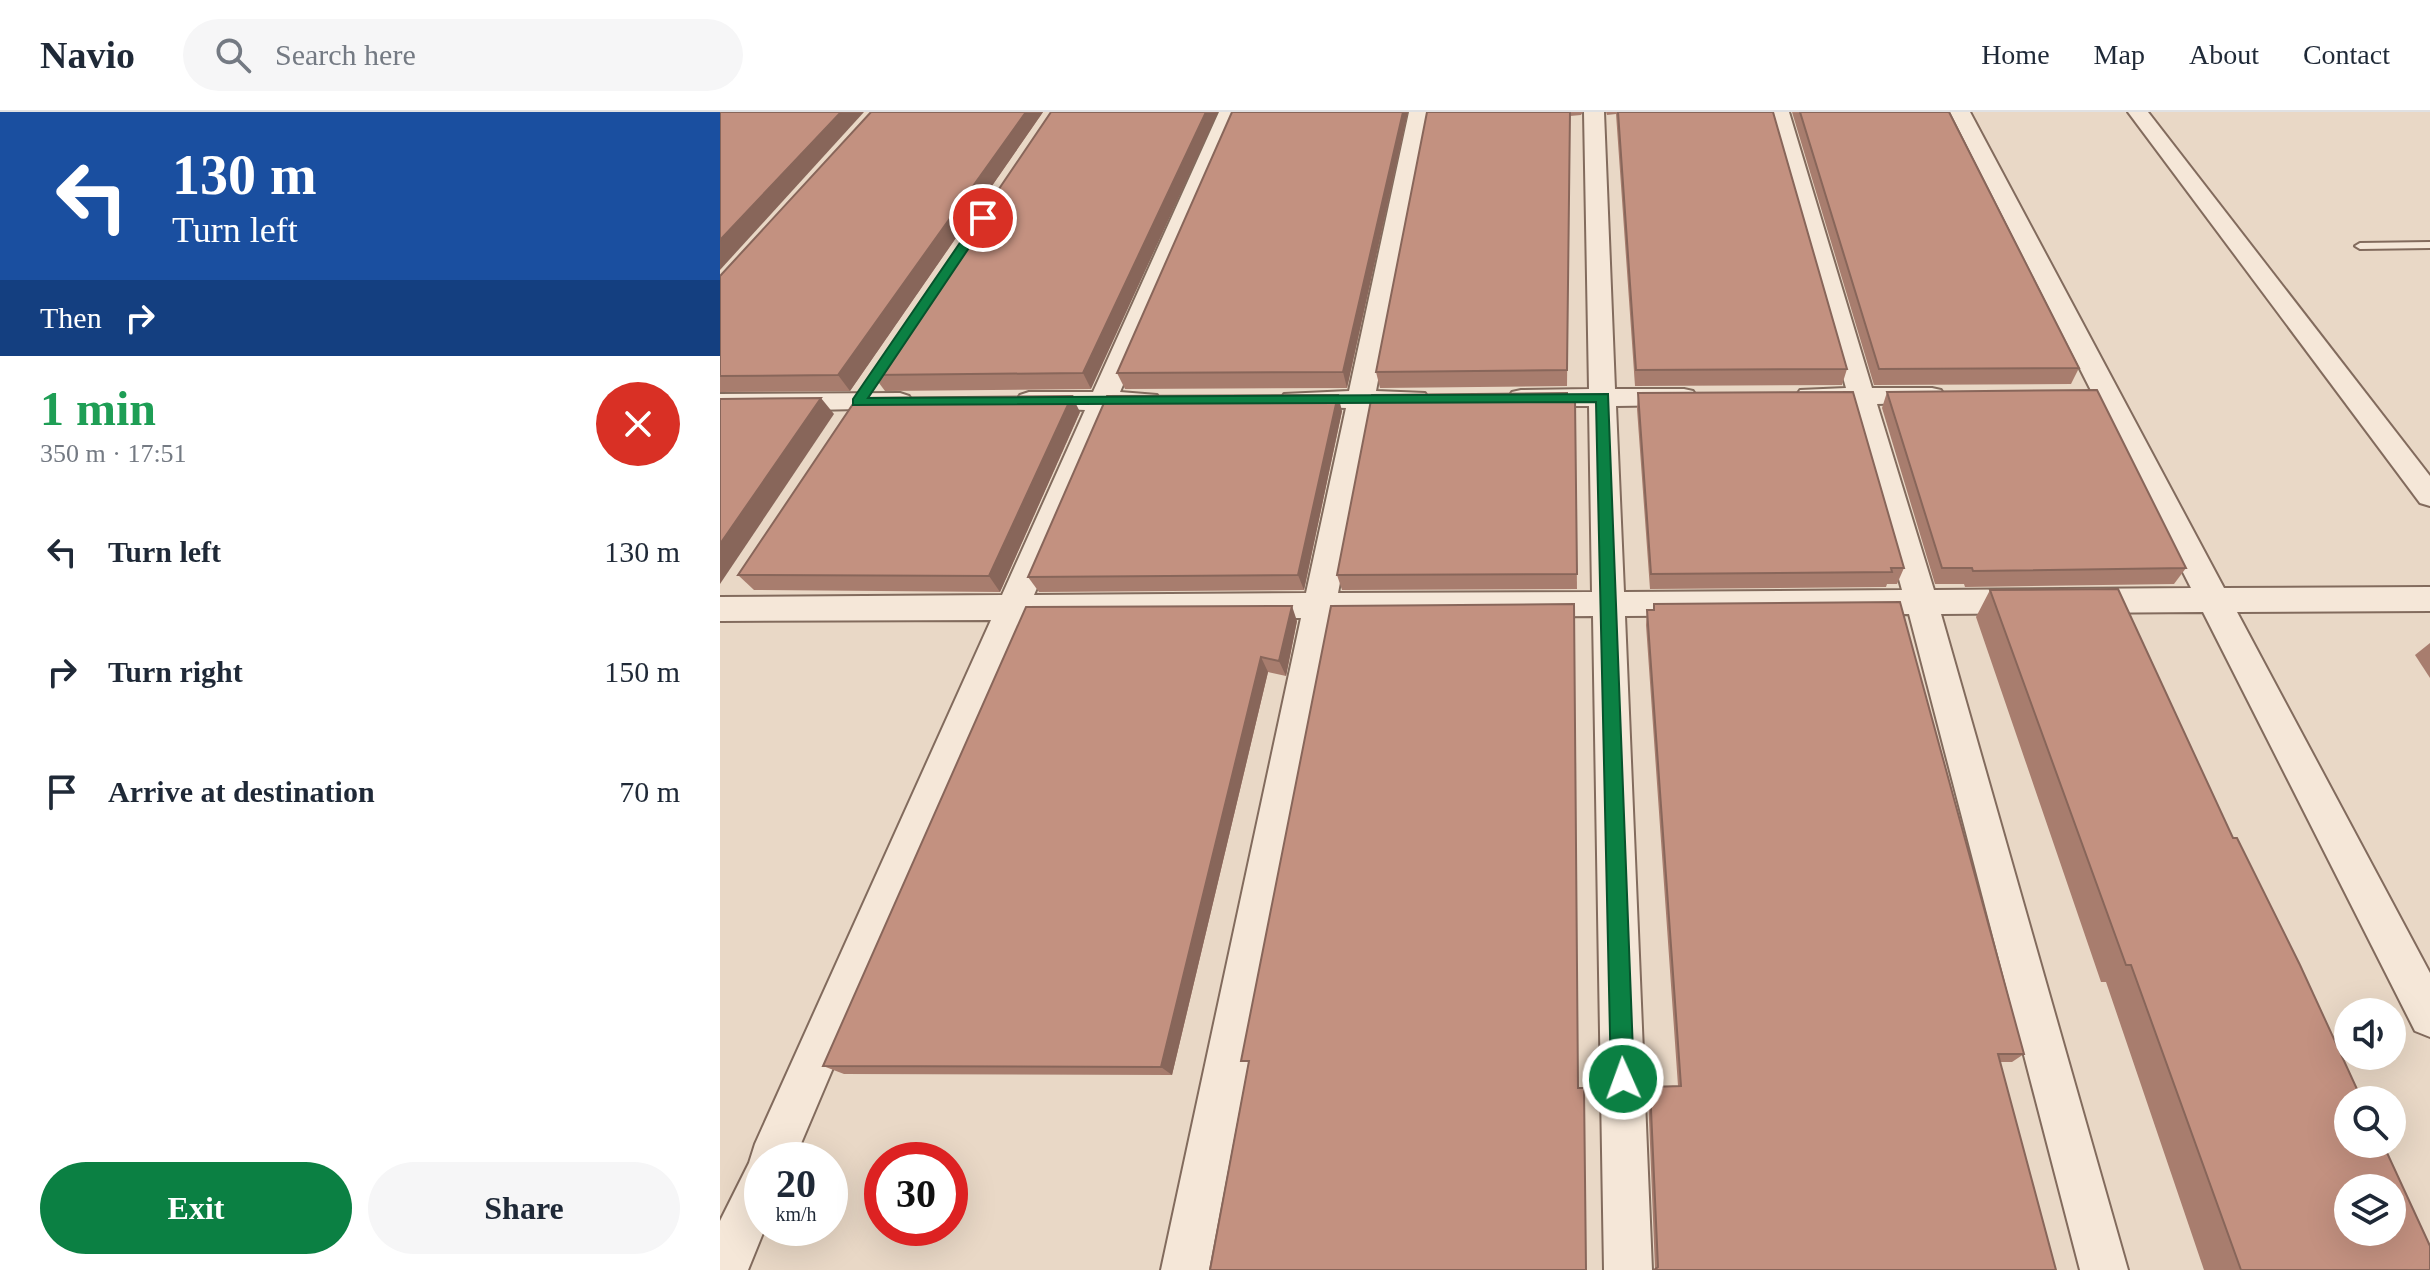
<!DOCTYPE html>
<meta charset="utf-8">
<style>
:root{--surface:#fff;--page:#f6f6f7;--text:#1f2937;--muted:#747a83;--line:#e0e1e3;--accent:#0b8043}
body{margin:0;font-family:Georgia,serif;background:var(--page);color:var(--text);height:100vh;display:flex;flex-direction:column;font-size:30px;white-space:nowrap}
*{box-sizing:border-box;margin:0}
p{font-size:26px;color:var(--muted)}
.icon{flex:none;width:44px;height:44px;fill:none;stroke:currentColor;stroke-width:2;stroke-linecap:round;stroke-linejoin:round}
.map{position:relative;flex:1;overflow:hidden}
.side{display:flex;flex-direction:column;background:var(--surface);width:720px}
.side>*{flex:none}
.hud{background:#1a4fa0;color:#fff;overflow:hidden}
.controls{position:absolute;left:1614px;top:886px;display:grid;gap:16px}
.controls a{display:grid;place-items:center;width:72px;height:72px;border-radius:50%;background:var(--surface);box-shadow:0 8px 32px #0002;font-size:40px}
.speed{position:absolute;left:24px;top:1030px;display:flex;gap:16px;font-size:40px;font-weight:700;text-align:center}
.speed>*{display:grid;place-content:center;width:104px;height:104px;border-radius:50%;background:var(--surface);box-shadow:0 8px 32px #0002;line-height:1}
.speed small{font-size:20px;font-weight:400}
.speed .limit{border:12px solid #d22;background:#fff;color:#111}
.pin{position:absolute;display:grid;place-items:center;width:68px;height:68px;color:#fff;margin:-34px;border:4px solid #fff;border-radius:50%;box-shadow:0 2px 8px #0007}
.me{position:absolute;width:88px;margin:-44px;rotate:358deg;stroke-linejoin:round;filter:drop-shadow(0 0 6px #0008)}
.turn{display:flex;align-items:center;gap:28px;height:168px;padding:0 40px;font-size:36px}
.turn .icon{width:104px;height:104px;stroke-width:2.5}
.turn b{display:block;font-size:56px;line-height:68px}
.then{display:flex;align-items:center;height:76px;padding:0 40px;background:#0003;gap:16px;font-size:30px}
.round{display:grid;place-items:center;flex:none;width:84px;height:84px;border-radius:42px;background:var(--page)}
.head{display:flex;align-items:center;justify-content:space-between;height:136px;padding:0 40px}
h1{font-size:48px;font-weight:600;line-height:60px;color:#1e9e55}
.button{display:flex;gap:16px;margin-top:auto;padding:16px 40px}
.button a{flex:1;height:92px;border-radius:48px;background:var(--accent);color:#fff;font-size:32px;font-weight:600;line-height:92px;text-align:center}
.button a+a{background:var(--page);color:var(--text)}
ul{padding:0;list-style:none}
li{display:flex;align-items:center;gap:24px;height:120px;padding:0 40px}
li div{flex:1}
li b{display:block;font-size:30px}
li em{font-style:normal}
header{display:flex;align-items:center;gap:48px;box-sizing:border-box;height:112px;padding:0 40px;background:var(--surface);border-bottom:2px solid var(--line)}
header strong{font-size:38px}
nav{display:flex;gap:44px;margin-inline-start:auto;font-size:28px}
.search{width:560px;height:72px;background:var(--page);display:flex;align-items:center;gap:20px;box-sizing:border-box;padding:0 28px;border-radius:44px;color:var(--muted);font-size:30px}
main{display:flex;flex:1;min-height:0}
.map>svg:first-child{display:block}
.lines{fill:none;stroke-linecap:round;stroke-linejoin:round}
.service-casing{stroke:#826b5d;stroke-width:4}
.minor-casing{stroke:#826b5d;stroke-width:4}
.service{fill:#f5e7d8;fill-rule:evenodd}
.minor{fill:#f5e7d8;fill-rule:evenodd}
.wall{fill:#a87d6e}
.shaded-wall{fill:#88665a}
.building{fill:#c39180;stroke:#88665a;stroke-width:2;fill-rule:evenodd}
.route{fill:#0b8043;stroke:#07532c;stroke-width:2}
</style>
<header>
<strong>Navio</strong>
<div class="search"><svg class="icon" aria-label="search" viewBox="0 0 24 24"><circle cx="10" cy="10" r="6"/><path d="M15 15l6 6"/></svg>Search here</div>
<nav><a>Home</a><a>Map</a><a>About</a><a>Contact</a></nav>
</header>
<main>
<section class="side">
<div class="hud">
<div class="turn"><svg class="icon" aria-label="left" viewBox="0 0 24 24"><path d="M17 20v-9H6M10 6l-5 5 5 5"/></svg><div><b>130 m</b>Turn left</div></div>
<div class="then">Then<svg class="icon" aria-label="right" viewBox="0 0 24 24"><path d="M7 20v-9h11M14 6l5 5-5 5"/></svg></div>
</div>
<div class="head"><div><h1>1 min</h1><p>350 m · 17:51</p></div><a class="round" style="background:#d93025;color:#fff"><svg class="icon" aria-label="close" viewBox="0 0 24 24"><path d="M6 6l12 12M18 6L6 18"/></svg></a></div>
<ul>
<li><svg class="icon" aria-label="left" viewBox="0 0 24 24"><path d="M17 20v-9H6M10 6l-5 5 5 5"/></svg><div><b>Turn left</b></div><em>130 m</em></li>
<li><svg class="icon" aria-label="right" viewBox="0 0 24 24"><path d="M7 20v-9h11M14 6l5 5-5 5"/></svg><div><b>Turn right</b></div><em>150 m</em></li>
<li><svg class="icon" aria-label="arrive" viewBox="0 0 24 24"><path d="M6 21V4h12l-3 4 3 4H6"/></svg><div><b>Arrive at destination</b></div><em>70 m</em></li>
</ul>
<div class="button"><a>Exit</a><a>Share</a></div>
</section>
<div class="map">
<svg width="1710" height="1158" viewBox="0 0 1710 1158">
<rect width="100%" height="100%" fill="#e9d8c6"/>
<g class="lines">
<g class="service-casing">
<polygon id="service" points="1710,130 1710,136 1640,137 1635,134 1640,131"/>
</g>
<g class="minor-casing">
<g id="minor">
<polygon points="499,0 519,0 400,280 437,283 441,289 437,295 392,298 314,483 586,481 626,296 564,294 560,288 564,282 629,279 689,0 709,0 656,279 705,281 709,287 705,293 653,296 618,481 872,480 869,294 801,294 792,292 788,286 792,280 801,278 869,277 864,0 884,0 895,277 964,277 973,279 977,285 973,291 964,293 896,294 904,480 1182,478 1131,292 1080,290 1076,284 1080,278 1126,276 1049,0 1069,0 1152,276 1212,276 1221,278 1225,284 1221,290 1157,292 1214,478 1471,476 1230,0 1250,0 1504,476 1710,475 1710,499 1517,500 1710,861 1710,925 1695,919 1483,500 1221,502 1408,1158 1360,1158 1189,502 905,504 932,1158 884,1158 873,504 613,506 489,1158 441,1158 581,506 303,507 74,1048 42,1048 42,1116 45,1116 28,1158 0,1158 0,1109 29,1051 35,1032 271,508 0,509 0,485 282,483 365,298 300,295 296,289 300,283 309,280 373,280"/>
<polygon points="1408,0 1428,0 1710,364 1710,394 1700,391"/>
<polygon points="180,281 189,284 193,290 189,296 0,300 0,282"/>
</g>
</g>
<use href="#service" class="service"/>
<use href="#minor" class="minor"/>
</g>
<g class="wall">
<polygon points="151,0 323,0 130,279 0,280 0,164"/>
<polygon points="331,0 371,277 165,279 153,263"/>
<polygon points="688,0 627,276 405,277 397,261"/>
<polygon points="707,0 863,0 861,3 850,4 847,274 660,276 656,260"/>
<polygon points="886,0 1053,0 1127,257 1122,273 915,274 896,2 887,3"/>
<polygon points="1072,0 1229,0 1359,256 1351,272 1154,273"/>
<polygon points="1167,280 1466,456 1454,472 1245,475 1244,472 1215,472 1162,296"/>
<polygon points="918,281 1184,456 1177,472 1167,472 1166,475 930,477 917,297"/>
<polygon points="847,287 855,287 857,477 622,478 617,463"/>
<polygon points="622,299 584,478 319,480 308,465"/>
<polygon points="360,300 280,480 34,478 18,463"/>
<polygon points="1270,478 1513,726 1710,1158 1484,1158 1386,870 1381,870 1256,505"/>
<polygon points="934,492 1304,942 1292,950 1280,950 935,1157 928,982 930,975 958,974 926,513 927,498 933,498"/>
<polygon points="577,509 566,564 548,560 452,963 124,962 103,954"/>
<polygon points="1710,531 1710,566 1695,543"/>
</g>
<g class="shaded-wall">
<polygon points="121,0 144,0 0,158 0,128"/>
<polygon points="306,0 323,0 130,279 118,263"/>
<polygon points="486,0 498,0 371,277 363,261"/>
<polygon points="683,0 688,0 627,276 623,260"/>
<polygon points="618,283 622,299 584,478 578,463"/>
<polygon points="352,284 360,300 280,480 269,464"/>
<polygon points="101,286 114,302 0,472 0,432"/>
<polygon points="572,494 577,509 566,564 559,549"/>
<polygon points="541,545 548,560 452,963 441,955"/>
</g>
<g class="building">
<polygon points="0,0 121,0 0,128"/>
<polygon points="151,0 306,0 118,263 0,264 0,164"/>
<polygon points="331,0 486,0 363,261 153,263"/>
<polygon points="512,0 683,0 623,260 397,261"/>
<polygon points="707,0 850,0 847,258 656,260"/>
<polygon points="898,0 1053,0 1127,257 916,258"/>
<polygon points="1080,0 1229,0 1359,256 1159,257"/>
<polygon points="1377,278 1466,456 1253,459 1252,456 1222,456 1167,280"/>
<polygon points="1133,280 1184,456 1171,456 1172,460 931,462 918,281"/>
<polygon points="847,281 847,287 855,287 857,462 617,463 652,283"/>
<polygon points="618,283 578,463 308,465 387,284"/>
<polygon points="352,284 269,464 18,463 137,286"/>
<polygon points="101,286 0,432 0,287"/>
<path d="M 1398,477 L 1513,726 L 1517,726 L 1580,853 L 1642,988 L 1628,988 L 1628,1032 L 1663,1032 L 1710,1134 L 1710,1158 L 1521,1158 L 1411,853 L 1406,853 L 1270,478 ZM 1628,1076 L 1672,1076 L 1672,1120 L 1628,1120 Z"/>
<polygon points="1180,490 1304,942 1278,942 1336,1158 934,1158 938,1155 930,975 961,974 927,498 934,498 934,492"/>
<polygon points="854,492 858,976 864,976 866,1158 490,1158 529,949 521,949 611,494"/>
<polygon points="572,494 559,549 541,545 441,955 103,954 306,495"/>
</g>
<polygon class="route" points="259,103 269,106 148,286 888,282 914,967 911,976 903,979 894,976 891,967 876,290 133,293 133,287"/>
</svg>
<div class="controls">
<a><svg class="icon" aria-label="sound" viewBox="0 0 24 24"><path d="M4 9h4l5-4v14l-5-4H4zM17 9q2 3 0 6"/></svg></a>
<a><svg class="icon" aria-label="search" viewBox="0 0 24 24"><circle cx="10" cy="10" r="6"/><path d="M15 15l6 6"/></svg></a>
<a><svg class="icon" aria-label="layers" viewBox="0 0 24 24"><path d="M12 4l9 5-9 5-9-5zM3 14l9 5 9-5"/></svg></a>
</div>
<div class="speed"><div>20<small>km/h</small></div><div class="limit">30</div></div>
<div class="pin" style="left:263px;top:106px;background:#d93025"><svg class="icon" aria-label="arrive" viewBox="0 0 24 24"><path d="M6 21V4h12l-3 4 3 4H6"/></svg></div>
<svg class="me" style="left:903px;top:967px" viewBox="-20 -20 40 40"><circle r="17" fill="#0b8043" stroke="#fff" stroke-width="3"/><path d="M0-11L8 9 0 5-8 9z" fill="#fff"/></svg>
</div>
</main>
